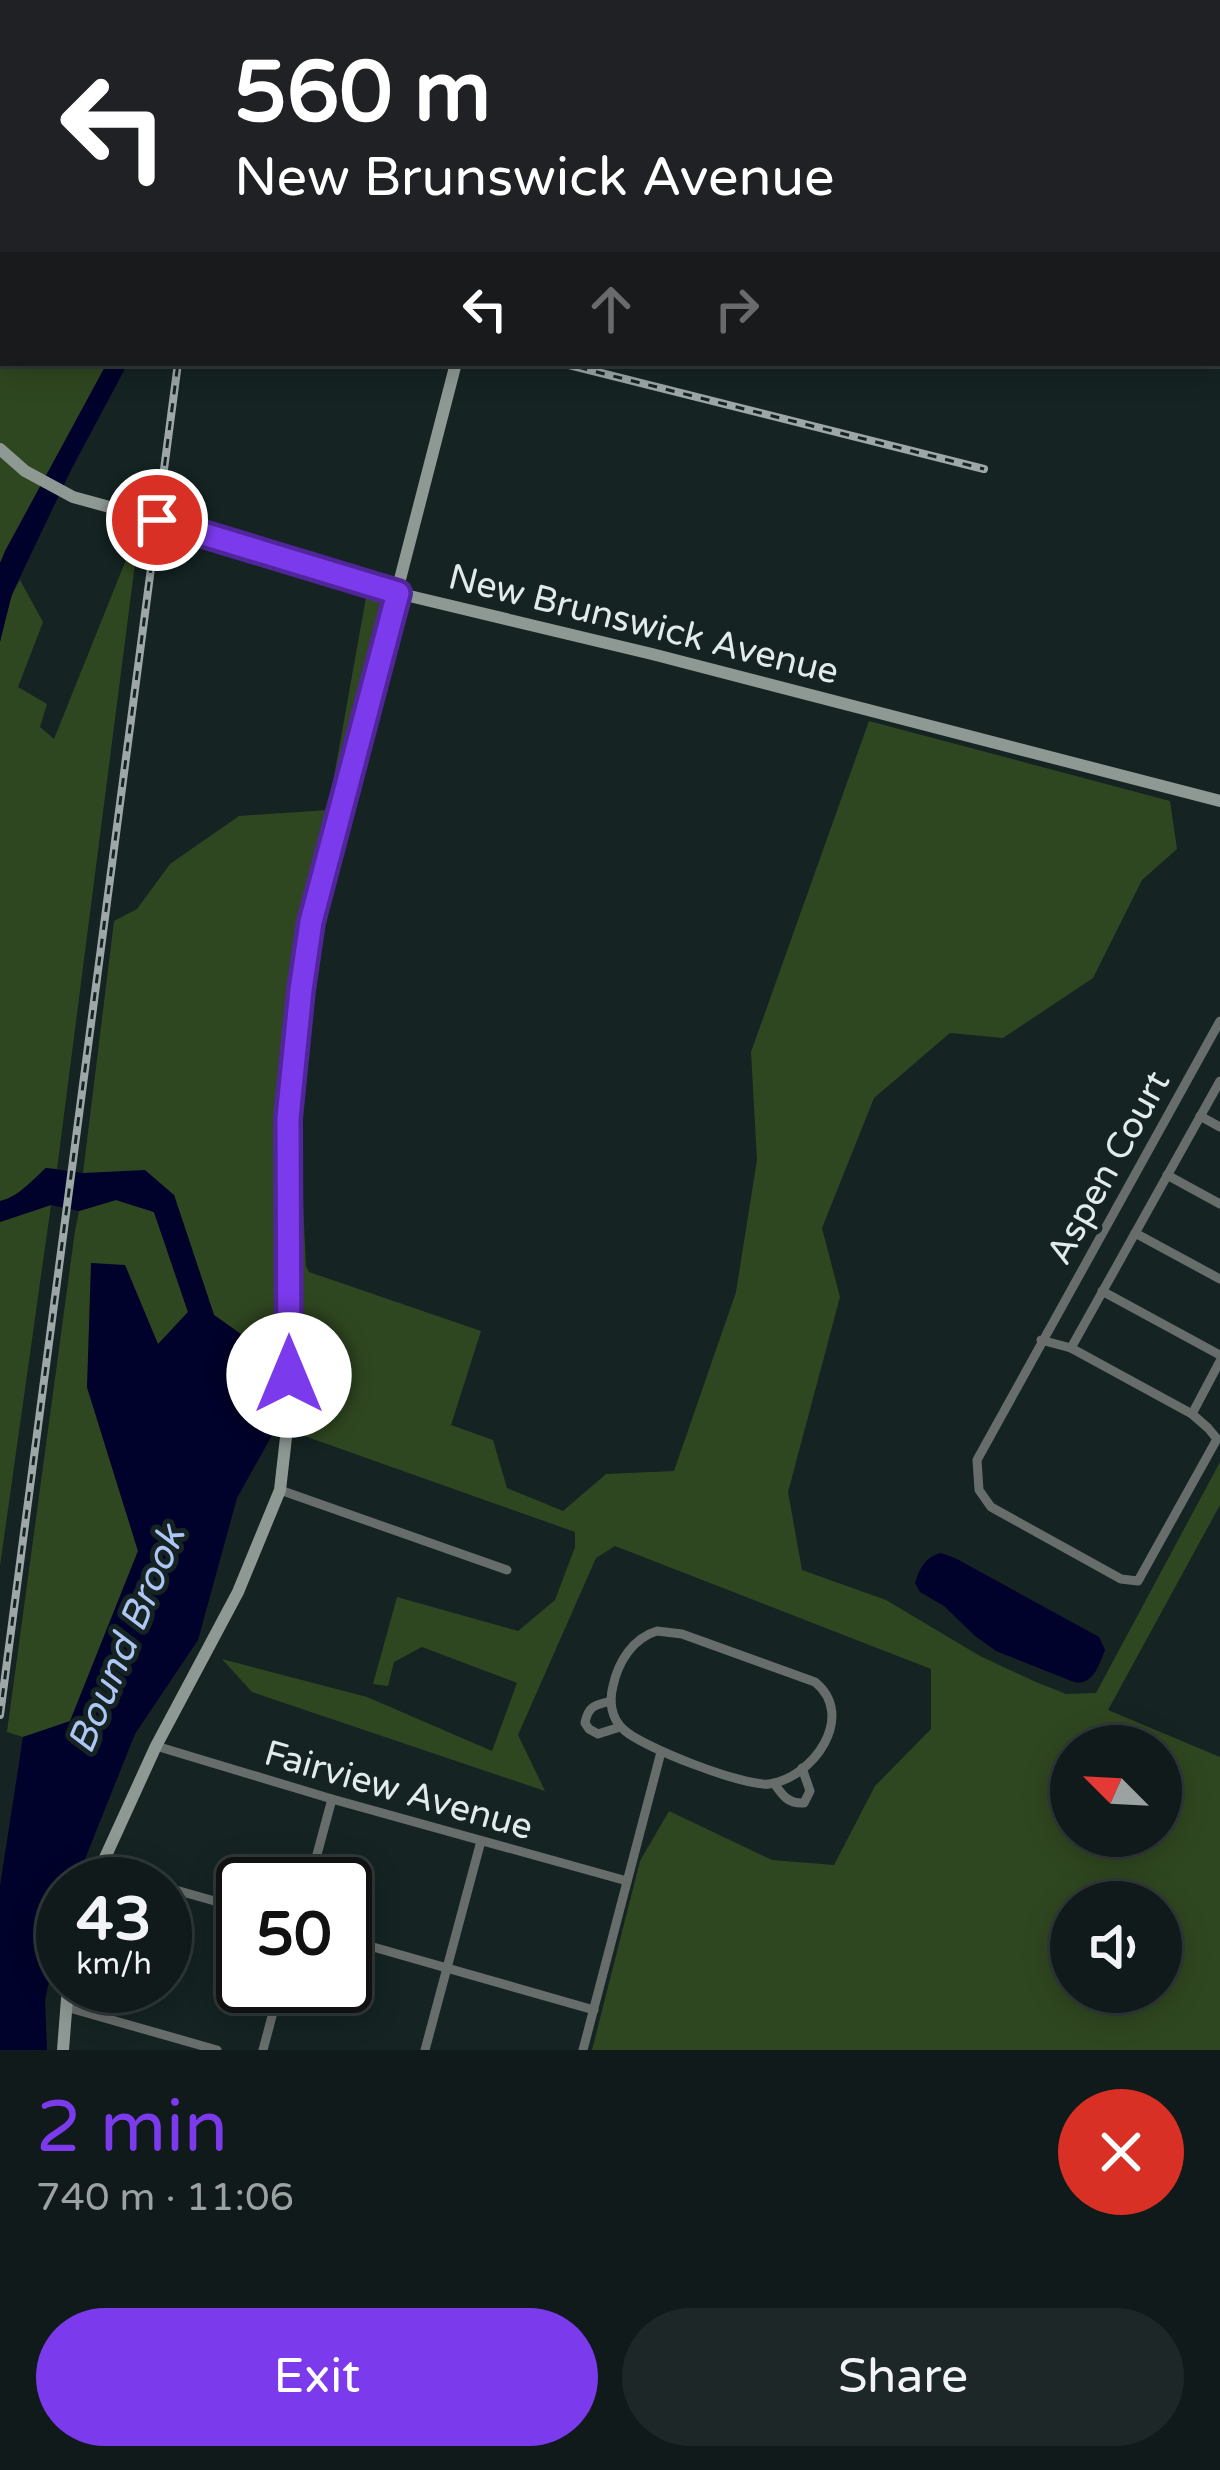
<!DOCTYPE html>
<meta charset="utf-8">
<style>
:root{--surface:#101a1a;--page:#1e2727;--text:#f1f3f6;--muted:#9ca1a2;--line:#303839;--accent:#7c3aed}
body{margin:0;font-family:"Varela Round",sans-serif;background:var(--page);color:var(--text);height:100vh;display:flex;flex-direction:column;font-size:45px;white-space:nowrap}
*{box-sizing:border-box;margin:0}
p{font-size:39px;color:var(--muted)}
.icon{flex:none;width:66px;height:66px;fill:none;stroke:currentColor;stroke-width:2;stroke-linecap:round;stroke-linejoin:round}
.map{position:relative;height:2050px;overflow:hidden}
.sheet{display:flex;flex-direction:column;background:var(--surface);flex:1}
.sheet>*{flex:none}
.top-card{position:absolute;left:0px;top:0px;width:1221px;height:366px;box-shadow:0 6px 30px #0003,0 0 0 3px var(--line);background:#202124;color:#fff;overflow:hidden}
.needle{width:78px;rotate:294deg}
.tools{position:absolute;left:1050px;top:1725px;display:grid;gap:24px}
.tools a{display:grid;place-items:center;width:132px;height:132px;border-radius:50%;background:var(--surface);box-shadow:0 6px 30px #0003,0 0 0 3px var(--line);font-size:60px}
.speed{position:absolute;left:36px;top:1857px;display:flex;gap:24px;font-size:60px;font-weight:700;text-align:center}
.speed>*{display:grid;place-content:center;width:156px;height:156px;border-radius:50%;background:var(--surface);box-shadow:0 6px 30px #0003,0 0 0 3px var(--line);line-height:1}
.speed small{font-size:30px;font-weight:400}
.speed .limit{border:6px solid #111;border-radius:18px;background:#fff;color:#111}
.pin{position:absolute;display:grid;place-items:center;width:102px;height:102px;color:#fff;margin:-51px;border:6px solid #fff;border-radius:50%;box-shadow:0 3px 12px #0007}
.me{position:absolute;width:132px;margin:-66px;rotate:0deg;stroke-linejoin:round;filter:drop-shadow(0 0 9px #0008)}
.turn{display:flex;align-items:center;gap:42px;height:252px;padding:0 36px;font-size:54px}
.turn .icon{width:156px;height:156px;stroke-width:2.5}
.turn b{display:block;font-size:84px;line-height:102px}
.lanes{display:flex;align-items:center;height:114px;padding:0 36px;background:#0003;justify-content:center;gap:60px;direction:ltr}
.lanes .off{opacity:.35}
.round{display:grid;place-items:center;flex:none;width:126px;height:126px;border-radius:63px;background:var(--page)}
.overview{display:flex;align-items:center;justify-content:space-between;height:204px;padding:0 36px}
h1{font-size:72px;font-weight:600;line-height:90px;color:var(--accent)}
.button{display:flex;gap:24px;margin-top:auto;padding:24px 36px}
.button a{flex:1;height:138px;border-radius:72px;background:var(--accent);color:#fff;font-size:48px;font-weight:600;line-height:138px;text-align:center}
.button a+a{background:var(--page);color:var(--text)}
.map>svg:first-child{display:block}
.green{fill:#2f4720;fill-rule:evenodd}
.water{fill:#00022b}
.lines{fill:none;stroke-linecap:round;stroke-linejoin:round}
.street{stroke:#676d6a;stroke-width:9}
.secondary{stroke:#8f9994;stroke-width:12}
.rail-casing{stroke:#9da7a7;stroke-width:8}
.rail{stroke:#152323;stroke-width:3;stroke-dasharray:9;stroke-linecap:butt}
.route-casing{stroke:#51269a;stroke-width:30}
.route{stroke:#7c3aed;stroke-width:21}
.labels{text-anchor:middle;stroke-width:10;stroke-linejoin:round;paint-order:stroke}
.street-label{font-size:36px;fill:#e2ebeb;stroke:#152323}
.water-label{font-size:39px;font-style:italic;fill:#adc6f4;stroke:#152323}
</style>
<div class="map">
<svg width="1220" height="2050" viewBox="0 0 1220 2050">
<rect width="100%" height="100%" fill="#152323"/>
<g class="green">
<polygon points="0,0 158,0 157,3 3,3 3,363 107,363 0,563"/>
<path d="M 140,525 L 57,1169 L 46,1168 C 32,1180 19,1197 0,1201 L 0,642 C 4,620 8,599 20,580 L 43,622 L 18,687 L 47,704 L 40,727 L 54,739 Z"/>
<path d="M 370,575 L 404,585 L 314,933 L 312,1012 L 300,1137 L 306,1266 L 309,1272 L 481,1331 L 451,1425 L 493,1440 L 507,1488 L 563,1511 L 606,1474 L 674,1471 L 736,1292 L 757,1160 L 751,1052 L 869,721 L 1170,801 L 1177,849 L 1142,880 L 1093,978 L 1003,1038 L 950,1033 L 874,1098 L 822,1228 L 840,1297 L 788,1492 L 802,1570 L 886,1600 L 980,1656 L 1036,1682 L 1066,1694 L 1096,1693 L 1220,1462 L 1220,1505 L 1108,1710 L 1220,1757 L 1220,2050 L 592,2050 L 640,1861 L 669,1811 L 772,1860 L 834,1865 L 875,1786 L 931,1729 L 931,1669 L 615,1546 L 596,1558 L 518,1735 L 545,1791 L 252,1692 L 222,1659 L 367,1697 L 492,1751 L 517,1683 L 422,1647 L 394,1662 L 388,1686 L 373,1684 L 397,1597 L 518,1631 L 555,1600 L 575,1547 L 575,1532 L 296,1433 L 275,1430 L 248,1370 L 269,1354 L 214,1315 L 174,1195 L 83,1173 L 114,921 L 137,909 L 170,864 L 239,816 L 328,810 ZM 1071,1746 L 1161,1746 L 1161,1836 L 1071,1836 ZM 1071,1902 L 1161,1902 L 1161,1992 L 1071,1992 Z"/>
<polygon points="116,1200 154,1212 188,1312 158,1345 125,1265 87,1387 138,1551 70,1722 23,1737 7,1732 75,1231 79,1211"/>
<polygon points="51,1205 0,1566 0,1222"/>
</g>
<g class="water">
<polygon points="107,363 128,363 71,470 12,594 0,642 0,563 5,551"/>
<path d="M 46,1168 L 83,1173 L 145,1170 L 174,1195 L 214,1315 L 269,1354 L 249,1370 L 275,1430 L 237,1498 L 198,1640 L 135,1734 L 75,1884 L 63,1884 L 63,1918 L 45,2000 L 47,2050 L 0,2050 L 0,1886 L 23,1737 L 70,1721 L 138,1551 L 87,1387 L 91,1263 L 125,1265 L 158,1344 L 188,1312 L 154,1212 L 116,1200 L 79,1211 L 51,1205 L 0,1222 L 0,1201 C 19,1197 32,1180 46,1168 Z"/>
<path d="M 941,1553 L 955,1558 L 1099,1637 L 1105,1650 C 1099,1665 1093,1686 1074,1682 L 996,1651 L 974,1635 L 944,1606 L 920,1592 L 915,1583 C 920,1568 925,1557 941,1553 Z"/>
</g>
<g class="lines">
<g class="street">
<polyline points="687,3 688,0"/>
<polyline points="800,3 801,0"/>
<polyline points="1218,110 1220,104"/>
<polyline points="1200,1116 1220,1127"/>
<polyline points="1167,1175 1220,1204"/>
<polyline points="1135,1233 1220,1279"/>
<polyline points="1102,1291 1220,1355"/>
<polyline points="1041,1340 1071,1348 1192,1414 1208,1428 1217,1439 1138,1581 1121,1579 991,1507 979,1490 977,1460 1220,1021"/>
<polyline points="1071,1348 1220,1081"/>
<polyline points="1192,1414 1220,1361"/>
<polyline points="280,1490 507,1570"/>
<path d="M 657,1631 L 682,1634 L 815,1682 C 857,1716 813,1778 769,1784 C 745,1787 641,1747 623,1729 C 611,1718 609,1701 613,1686 C 618,1662 633,1638 657,1631 Z"/>
<path d="M 611,1701 C 595,1705 588,1706 585,1723 L 589,1729 L 598,1734 L 620,1727"/>
<polyline points="156,1746 332,1799 627,1881"/>
<path d="M 774,1783 C 782,1795 788,1804 804,1803 L 810,1791 L 802,1768"/>
<polyline points="99,1868 155,1884"/>
<polyline points="309,1884 332,1799"/>
<polyline points="165,1887 243,1909"/>
<polyline points="345,1939 594,2010"/>
<polyline points="66,2007 217,2050"/>
<polyline points="263,2050 280,1986"/>
<polyline points="425,2050 481,1841"/>
<polyline points="583,2050 661,1752"/>
</g>
<g class="secondary">
<polyline points="565,3 566,0"/>
<polyline points="0,449 25,471 73,497 157,520 397,593 652,654 1220,801"/>
<polyline points="93,1884 156,1746 238,1592 280,1490 289,1411 288,1118 292,1058 311,923 456,363"/>
<polyline points="63,2050 68,1986"/>
</g>
<g class="rail-casing">
<g id="rail">
<polyline points="248,3 249,0"/>
<polyline points="561,363 984,469"/>
<polyline points="0,1715 178,363"/>
</g>
</g>
<use href="#rail" class="rail"/>
</g>
<g class="lines">
<g class="route-casing">
<polyline id="route" points="157,520 398,593 311,922 301,990 288,1118 289,1375"/>
</g>
<use href="#route" class="route"/>
</g>
<g class="labels">
<g class="street-label">
<text transform="translate(644 623) rotate(14)" y="13">New Brunswick Avenue</text>
<text transform="translate(1107 1167) rotate(-61)" y="13">Aspen Court</text>
<text transform="translate(399 1789) rotate(16)" y="13">Fairview Avenue</text>
</g>
<g class="water-label">
<text transform="translate(125 1639) rotate(-67)" y="14">Bound Brook</text>
</g>
</g>
</svg>
<div class="tools">
<a><svg class="needle" viewBox="-14 -14 28 28"><path d="M0-13l5 13h-10z" fill="#e53935"/><path d="M0 13l5-13h-10z" fill="#9ca1a2"/></svg></a>
<a><svg class="icon" aria-label="sound" viewBox="0 0 24 24"><path d="M4 9h4l5-4v14l-5-4H4zM17 9q2 3 0 6"/></svg></a>
</div>
<div class="speed"><div>43<small>km/h</small></div><div class="limit">50</div></div>
<div class="pin" style="left:157px;top:520px;background:#d93025"><svg class="icon" aria-label="arrive" viewBox="0 0 24 24"><path d="M6 21V4h12l-3 4 3 4H6"/></svg></div>
<svg class="me" style="left:289px;top:1375px" viewBox="-20 -20 40 40"><circle r="19" fill="#fff"/><path d="M0-13L10 11 0 6-10 11z" fill="#7c3aed"/></svg>
<div class="top-card">
<div class="turn"><svg class="icon" aria-label="left" viewBox="0 0 24 24"><path d="M17 20v-9H6M10 6l-5 5 5 5"/></svg><div><b>560 m</b>New Brunswick Avenue</div></div>
<div class="lanes"><svg class="icon" aria-label="left" viewBox="0 0 24 24"><path d="M17 20v-9H6M10 6l-5 5 5 5"/></svg><svg class="icon off" aria-label="ahead" viewBox="0 0 24 24"><path d="M12 20V5M6 11l6-6 6 6"/></svg><svg class="icon off" aria-label="right" viewBox="0 0 24 24"><path d="M7 20v-9h11M14 6l5 5-5 5"/></svg></div>
</div>
</div>
<section class="sheet">
<div class="overview"><div><h1>2 min</h1><p>740 m · 11:06</p></div><a class="round" style="background:#d93025;color:#fff"><svg class="icon" aria-label="close" viewBox="0 0 24 24"><path d="M6 6l12 12M18 6L6 18"/></svg></a></div>
<div class="button"><a>Exit</a><a>Share</a></div>
</section>
